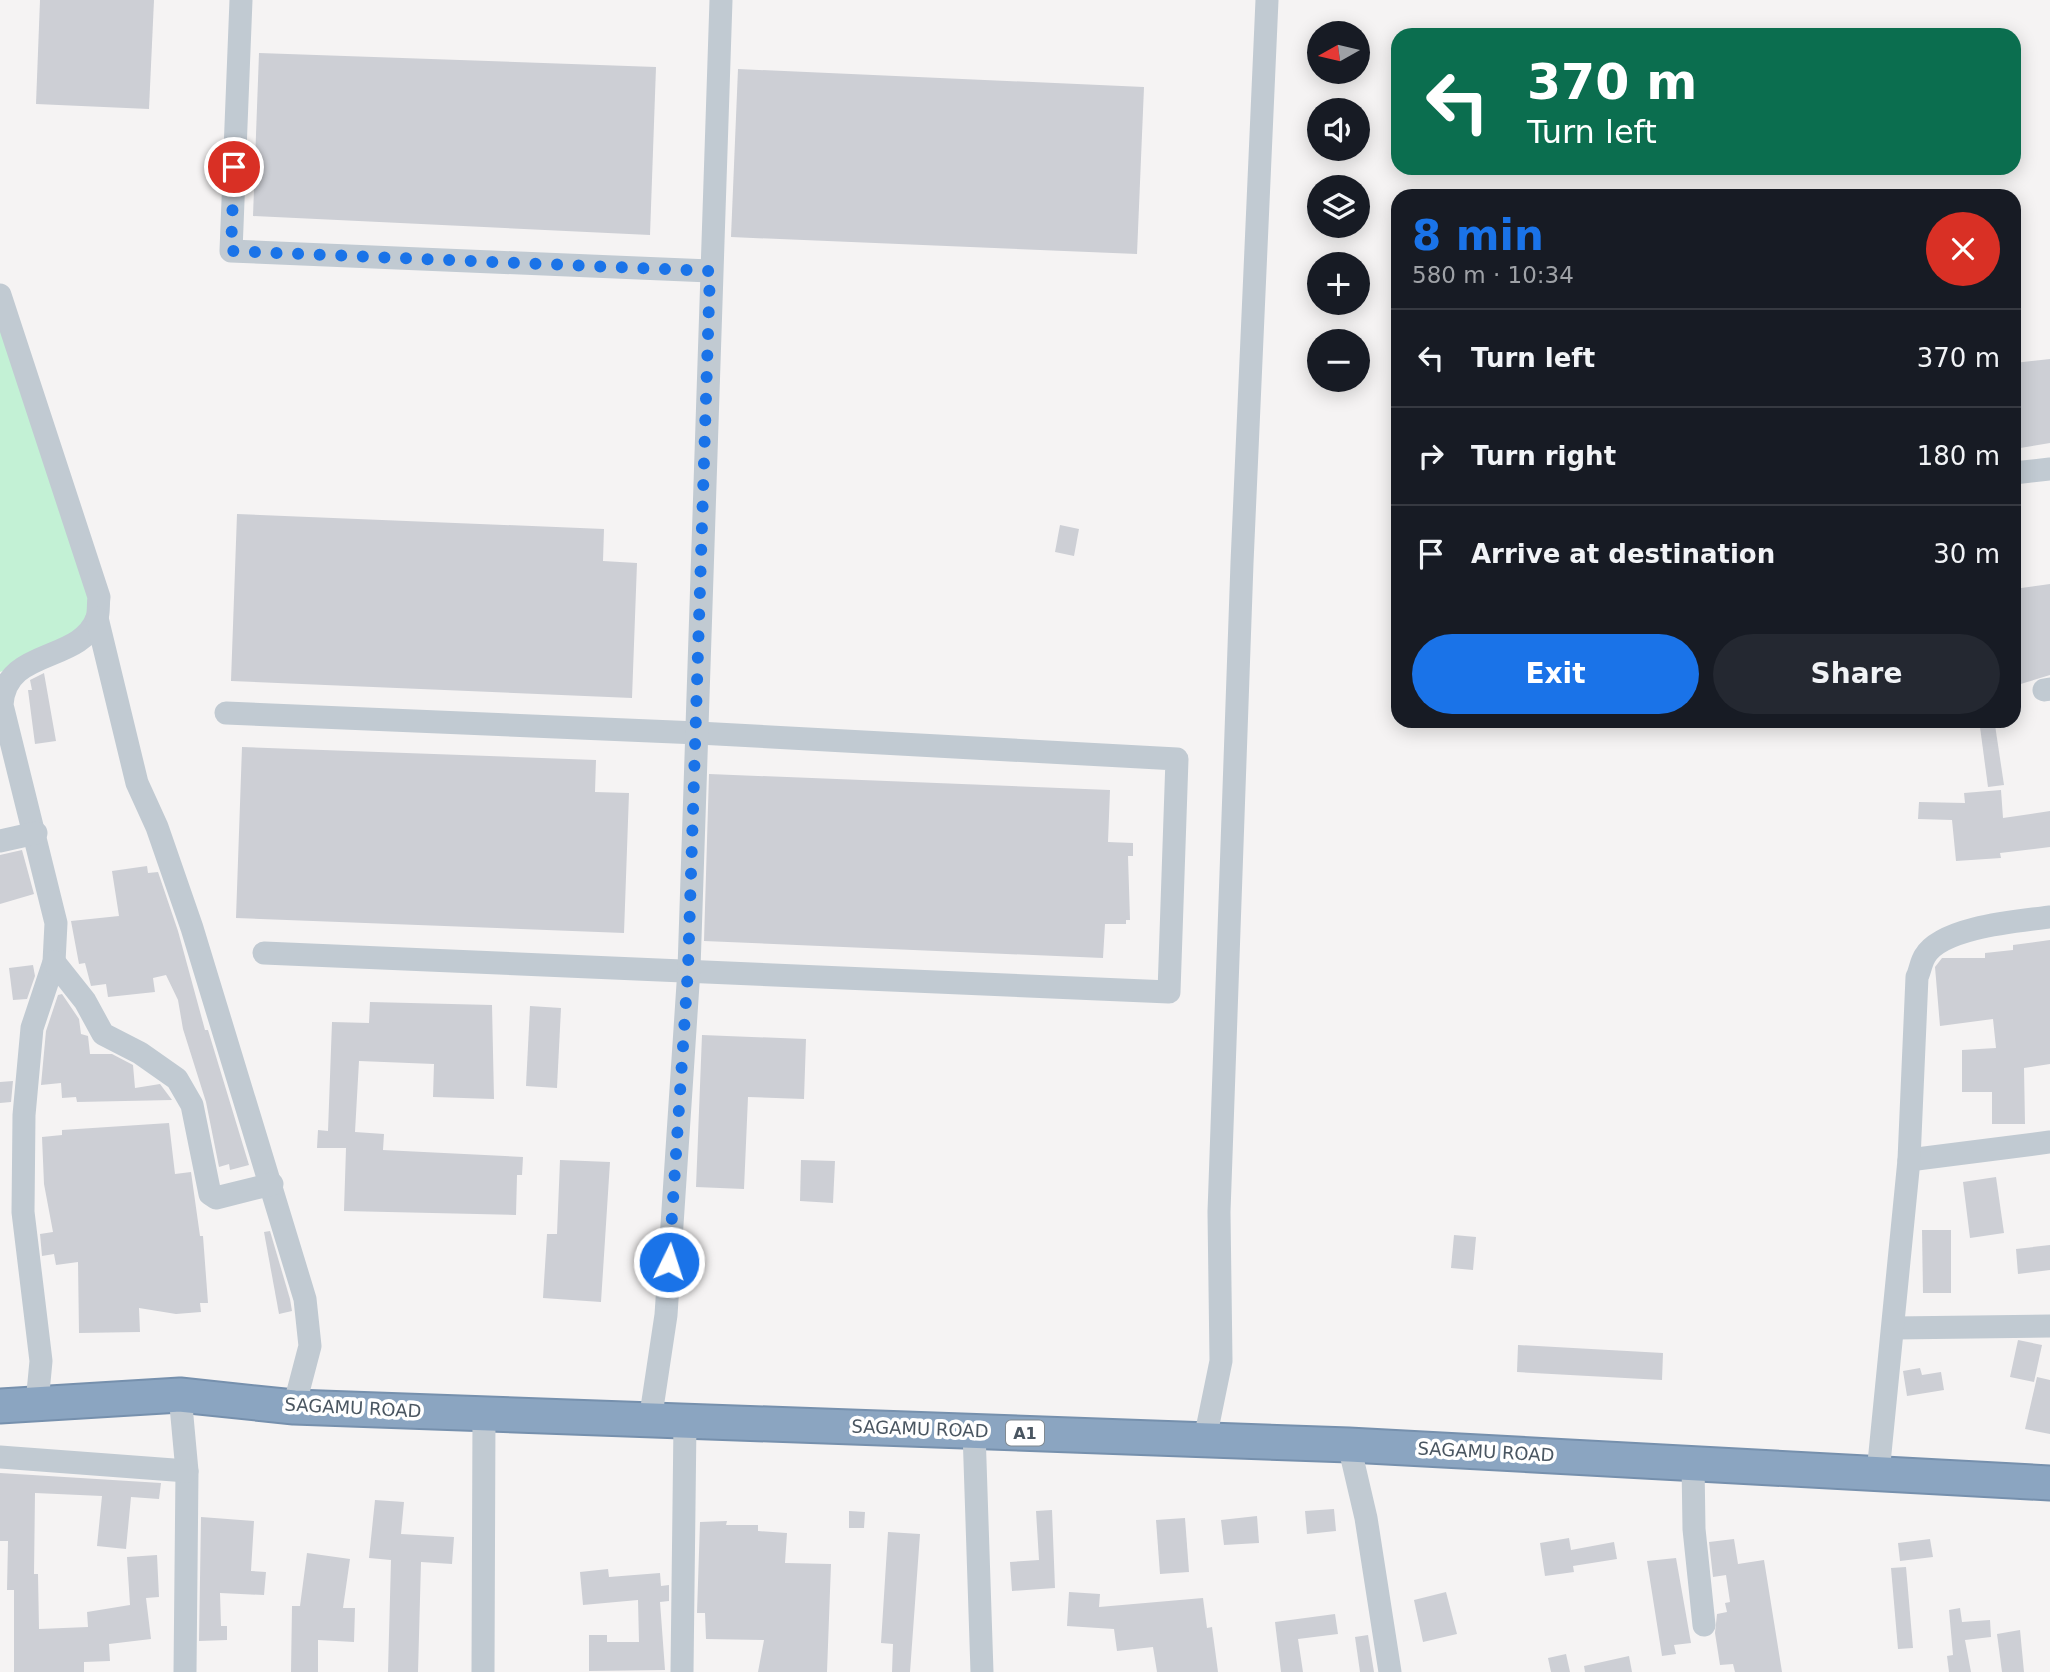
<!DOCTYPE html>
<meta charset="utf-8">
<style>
:root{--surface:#171b24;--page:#242831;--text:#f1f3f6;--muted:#9ea1a6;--line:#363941;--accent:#1a73e8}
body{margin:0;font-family:"DejaVu Sans",sans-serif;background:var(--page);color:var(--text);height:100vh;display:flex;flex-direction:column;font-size:26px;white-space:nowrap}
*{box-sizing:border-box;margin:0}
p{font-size:23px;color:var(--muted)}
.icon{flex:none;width:38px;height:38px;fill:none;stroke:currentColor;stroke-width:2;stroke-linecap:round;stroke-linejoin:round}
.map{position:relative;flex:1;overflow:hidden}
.sheet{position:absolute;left:1391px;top:189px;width:630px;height:539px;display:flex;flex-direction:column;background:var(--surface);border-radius:21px;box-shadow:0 4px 18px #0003}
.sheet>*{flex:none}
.guide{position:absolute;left:1391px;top:28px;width:630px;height:147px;border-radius:21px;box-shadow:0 4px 18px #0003;background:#0b6e4f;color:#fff;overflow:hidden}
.needle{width:46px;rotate:262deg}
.buttons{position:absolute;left:1307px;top:21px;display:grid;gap:14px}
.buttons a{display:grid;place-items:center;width:63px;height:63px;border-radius:50%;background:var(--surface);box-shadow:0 4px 18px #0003;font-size:35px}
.pin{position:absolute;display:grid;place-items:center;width:60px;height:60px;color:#fff;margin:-30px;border:4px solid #fff;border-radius:50%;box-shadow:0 2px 7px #0007}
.me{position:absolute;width:77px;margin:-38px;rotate:4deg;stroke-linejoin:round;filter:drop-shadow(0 0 5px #0008)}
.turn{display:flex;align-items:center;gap:24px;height:147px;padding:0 21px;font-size:32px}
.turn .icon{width:91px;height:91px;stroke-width:2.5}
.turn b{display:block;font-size:49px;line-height:60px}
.round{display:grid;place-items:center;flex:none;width:74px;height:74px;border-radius:37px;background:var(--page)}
.summary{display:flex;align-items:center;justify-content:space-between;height:119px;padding:0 21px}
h1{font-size:42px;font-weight:700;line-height:52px;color:var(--accent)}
.action{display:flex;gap:14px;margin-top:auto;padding:14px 21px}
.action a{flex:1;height:80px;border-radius:42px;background:var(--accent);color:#fff;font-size:28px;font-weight:700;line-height:80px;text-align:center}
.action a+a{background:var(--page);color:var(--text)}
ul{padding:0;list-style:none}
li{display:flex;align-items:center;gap:21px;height:98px;padding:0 21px;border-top:2px solid var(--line)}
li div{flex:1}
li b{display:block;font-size:26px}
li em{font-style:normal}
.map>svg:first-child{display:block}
.green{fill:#c3f1d5}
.building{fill:#cdcfd5}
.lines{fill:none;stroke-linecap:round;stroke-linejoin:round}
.highway-casing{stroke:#7690ad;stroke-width:37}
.minor{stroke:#c1cad2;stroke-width:23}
.highway{stroke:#8ba5c1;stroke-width:33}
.route{stroke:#1a73e8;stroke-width:12;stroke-dasharray:0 21.6}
.labels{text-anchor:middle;stroke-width:7;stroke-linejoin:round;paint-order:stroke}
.shield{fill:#fff;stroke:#808990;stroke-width:2}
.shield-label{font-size:16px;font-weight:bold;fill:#4a5661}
.street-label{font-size:18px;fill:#4a5661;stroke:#fff}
</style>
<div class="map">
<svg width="2050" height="1672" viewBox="0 0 2050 1672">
<rect width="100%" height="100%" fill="#f5f3f3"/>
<polygon class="green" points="0,304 100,638 0,672"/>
<g class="building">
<polygon points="40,0 154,0 149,109 36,104"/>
<polygon points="259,53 656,67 650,235 253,216"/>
<polygon points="738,69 1144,87 1137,254 731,237"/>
<polygon points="2050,359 2050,443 2014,449 2014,363"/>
<polygon points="237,514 604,529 603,561 637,563 632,698 231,681"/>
<polygon points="1060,525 1079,529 1074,556 1055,552"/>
<polygon points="2050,584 2050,675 2014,686 2014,589"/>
<polygon points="44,673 56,741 35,744 28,690 32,690 30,680"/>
<polygon points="1995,725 2004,785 1988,787 1980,727"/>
<polygon points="242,747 596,760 595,792 629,793 624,933 236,918"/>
<polygon points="709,774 1110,790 1108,842 1133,843 1133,856 1128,856 1130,920 1126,920 1126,924 1105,924 1103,958 704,941"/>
<polygon points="2001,790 2003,818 2050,811 2050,847 2000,853 2001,858 1956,861 1952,820 1918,819 1919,802 1965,803 1964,793"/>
<polygon points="22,850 34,894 0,904 0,855"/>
<polygon points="147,866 148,873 158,872 178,931 205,1030 208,1030 249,1165 230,1170 229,1164 219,1167 206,1102 183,1029 178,1000 166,975 153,978 155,992 108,997 106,984 91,986 85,963 79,964 71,921 119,916 112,871"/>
<polygon points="2050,940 2050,1064 2024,1068 2025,1124 1992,1124 1992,1092 1962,1092 1962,1050 1996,1048 1993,1019 1940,1026 1935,967 1942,958 1985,958 1985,953 2013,950 2013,945"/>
<polygon points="33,965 35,976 27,999 13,1000 9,968"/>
<polygon points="62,994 79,1019 81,1034 88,1036 90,1054 112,1054 133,1065 135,1088 160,1084 172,1100 77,1102 76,1097 62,1098 61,1083 41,1085 46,1031 58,995"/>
<polygon points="370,1002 492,1005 494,1099 433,1097 434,1064 359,1061 355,1132 384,1134 383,1150 523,1157 522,1175 517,1175 516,1215 344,1211 346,1148 317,1148 318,1130 328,1131 332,1022 369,1023"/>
<polygon points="530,1006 561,1008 557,1088 526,1086"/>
<polygon points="702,1035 806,1039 804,1099 748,1097 744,1189 696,1187"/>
<polygon points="13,1081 11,1102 0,1103 0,1082"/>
<polygon points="169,1123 175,1174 191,1172 200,1236 203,1236 208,1303 200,1303 201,1312 176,1314 139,1308 140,1332 79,1333 78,1262 56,1265 54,1254 42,1256 40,1234 53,1232 44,1184 42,1137 62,1135 62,1130"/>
<polygon points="560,1160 610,1162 601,1302 543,1298 547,1234 557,1234"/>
<polygon points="801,1160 835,1161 833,1203 800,1201"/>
<polygon points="1996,1177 2004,1233 1970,1238 1963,1182"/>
<polygon points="1922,1230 1951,1230 1951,1293 1923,1293"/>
<polygon points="270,1231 290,1299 292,1311 279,1314 264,1232"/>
<polygon points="1454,1235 1476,1237 1473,1270 1451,1268"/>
<polygon points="2050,1245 2050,1270 2018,1274 2016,1249"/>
<polygon points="2018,1340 2042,1345 2034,1382 2010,1377"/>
<polygon points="1518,1345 1663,1353 1662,1380 1517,1372"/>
<polygon points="1920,1368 1922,1375 1941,1372 1944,1390 1907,1396 1903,1371"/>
<polygon points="2037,1377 2050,1380 2050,1434 2025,1429"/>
<polygon points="0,1473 161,1483 159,1499 131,1497 126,1549 97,1546 102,1496 35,1493 34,1574 38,1574 39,1629 88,1627 87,1612 130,1605 127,1557 157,1555 159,1597 146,1598 151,1639 109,1644 110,1661 84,1662 84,1672 14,1672 14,1590 7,1590 8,1541 0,1541"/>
<polygon points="375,1500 404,1502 401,1534 454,1537 452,1564 421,1562 418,1672 388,1672 391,1560 369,1558"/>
<polygon points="1334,1509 1336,1531 1307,1534 1305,1511"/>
<polygon points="1052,1510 1055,1588 1012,1591 1010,1562 1039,1560 1036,1511"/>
<polygon points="849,1511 865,1512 864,1528 849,1528"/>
<polygon points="1257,1516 1259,1543 1224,1545 1221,1520"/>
<polygon points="201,1517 254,1521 251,1571 266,1572 264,1595 220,1593 221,1626 227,1626 227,1640 199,1641"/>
<polygon points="1185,1518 1189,1572 1160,1574 1156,1520"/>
<polygon points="727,1521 726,1525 758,1525 758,1531 787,1533 785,1563 831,1564 827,1672 758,1672 764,1640 706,1639 705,1613 697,1613 700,1522"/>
<polygon points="888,1532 920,1534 910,1672 892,1672 893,1644 881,1643"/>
<polygon points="1569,1538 1571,1550 1614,1542 1617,1559 1573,1566 1574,1572 1545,1576 1540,1543"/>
<polygon points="1734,1539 1738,1564 1764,1560 1782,1672 1735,1672 1733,1664 1720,1665 1715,1633 1717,1614 1727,1612 1725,1603 1730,1602 1726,1575 1713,1577 1709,1542"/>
<polygon points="1930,1539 1933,1557 1900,1561 1898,1543"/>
<polygon points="307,1553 350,1559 343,1608 355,1608 354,1642 318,1640 318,1672 291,1672 292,1606 300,1606"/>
<polygon points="1676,1558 1691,1643 1674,1645 1676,1654 1662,1656 1647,1561"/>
<polygon points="1906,1567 1913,1648 1898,1649 1891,1568"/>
<polygon points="608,1569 609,1577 660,1573 661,1586 669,1585 669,1601 660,1602 665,1670 589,1671 589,1635 607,1635 607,1642 639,1642 638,1600 583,1605 580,1572"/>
<polygon points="1069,1592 1100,1594 1099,1607 1203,1598 1207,1628 1212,1627 1218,1672 1157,1672 1153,1647 1117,1651 1114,1629 1067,1626"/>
<polygon points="1446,1592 1457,1634 1423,1642 1414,1600"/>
<polygon points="1960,1608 1962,1622 1990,1620 1991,1637 1965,1640 1971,1672 1949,1672 1947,1656 1953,1655 1949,1610"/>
<polygon points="1335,1614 1338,1634 1298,1639 1303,1672 1281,1672 1275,1622"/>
<polygon points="2020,1630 2024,1672 2002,1672 1997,1634"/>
<polygon points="1368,1635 1374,1672 1360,1672 1355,1637"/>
<polygon points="1566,1654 1570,1672 1551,1672 1548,1658"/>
<polygon points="1629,1656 1632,1672 1585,1672 1584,1666"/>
</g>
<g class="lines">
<g class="highway-casing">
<polyline id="highway" points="0,1406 180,1395 294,1407 1349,1445 2050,1483"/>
</g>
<g class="minor">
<polyline points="241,0 231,251 710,271"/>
<path d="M 0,295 L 99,597 C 98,603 99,612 97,618 C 80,664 5,647 2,705 L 56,923 L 54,962 L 32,1028 L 24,1115 L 23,1212 L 41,1361 L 37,1403"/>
<polyline points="2014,473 2050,469"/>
<polyline points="97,618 137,783 157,827 192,928 305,1299 310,1346 294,1407"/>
<polyline points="2044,690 2050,689"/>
<polyline points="226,713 698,733 1177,759 1169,992 264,953"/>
<polyline points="0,841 36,833"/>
<polyline points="54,962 85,1001 103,1034 140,1053 177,1079 192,1105 210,1194 216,1198 272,1184"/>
<polyline points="1909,1160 2050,1142"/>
<polyline points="1894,1328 2050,1326"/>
<polyline points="180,1395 187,1471 185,1672"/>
<polyline points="650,1421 666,1315 689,969 721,0"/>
<polyline points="974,1431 982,1672"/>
<polyline points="1205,1439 1221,1361 1219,1212 1242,563 1267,0"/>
<polyline points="1349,1445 1366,1518 1390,1672"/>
<polyline points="0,1457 187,1471"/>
<polyline points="1693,1463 1694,1529 1704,1625"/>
<path d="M 1878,1473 L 1909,1160 L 1917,977 C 1920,971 1921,962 1925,956 C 1942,927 2019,921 2050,917"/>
<polyline points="483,1672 484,1414"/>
<polyline points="682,1672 685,1422"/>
</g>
<use href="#highway" class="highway"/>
</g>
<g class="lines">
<polyline class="route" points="234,167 231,251 710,271 688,969 669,1262"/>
</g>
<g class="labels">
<rect class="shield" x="1006" y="1420.5" width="38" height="25" rx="5"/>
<g class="shield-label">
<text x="1025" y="1439">A1</text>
</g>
<g class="street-label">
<text transform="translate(353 1408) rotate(3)" y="6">SAGAMU ROAD</text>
<text transform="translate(920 1429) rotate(2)" y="6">SAGAMU ROAD</text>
<text transform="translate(1486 1452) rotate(3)" y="6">SAGAMU ROAD</text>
</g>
</g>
</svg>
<div class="buttons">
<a><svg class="needle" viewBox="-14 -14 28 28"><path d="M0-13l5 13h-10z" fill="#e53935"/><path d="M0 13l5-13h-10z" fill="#9ea1a6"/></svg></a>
<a><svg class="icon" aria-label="sound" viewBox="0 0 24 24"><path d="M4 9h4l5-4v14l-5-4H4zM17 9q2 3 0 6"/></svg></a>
<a><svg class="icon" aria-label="layers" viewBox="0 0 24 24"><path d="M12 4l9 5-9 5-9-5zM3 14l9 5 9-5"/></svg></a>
<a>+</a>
<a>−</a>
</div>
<div class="pin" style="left:234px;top:167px;background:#d93025"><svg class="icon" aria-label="arrive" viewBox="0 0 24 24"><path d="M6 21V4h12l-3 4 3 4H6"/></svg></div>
<svg class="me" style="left:669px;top:1262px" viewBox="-20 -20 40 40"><circle r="17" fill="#1a73e8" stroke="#fff" stroke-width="3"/><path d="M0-11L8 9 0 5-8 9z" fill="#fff"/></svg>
<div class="guide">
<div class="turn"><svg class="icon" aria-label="left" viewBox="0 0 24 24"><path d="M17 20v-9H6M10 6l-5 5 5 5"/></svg><div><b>370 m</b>Turn left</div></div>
</div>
<section class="sheet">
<div class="summary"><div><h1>8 min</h1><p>580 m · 10:34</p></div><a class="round" style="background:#d93025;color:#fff"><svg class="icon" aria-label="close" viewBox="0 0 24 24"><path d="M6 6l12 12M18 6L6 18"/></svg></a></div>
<ul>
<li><svg class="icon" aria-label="left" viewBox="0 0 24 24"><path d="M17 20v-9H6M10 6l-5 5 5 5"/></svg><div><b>Turn left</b></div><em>370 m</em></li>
<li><svg class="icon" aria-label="right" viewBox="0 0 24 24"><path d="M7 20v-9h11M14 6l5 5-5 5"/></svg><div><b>Turn right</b></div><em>180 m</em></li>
<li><svg class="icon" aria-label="arrive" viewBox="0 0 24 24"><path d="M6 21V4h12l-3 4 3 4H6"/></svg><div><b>Arrive at destination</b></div><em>30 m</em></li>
</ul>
<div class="action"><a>Exit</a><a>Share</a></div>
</section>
</div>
